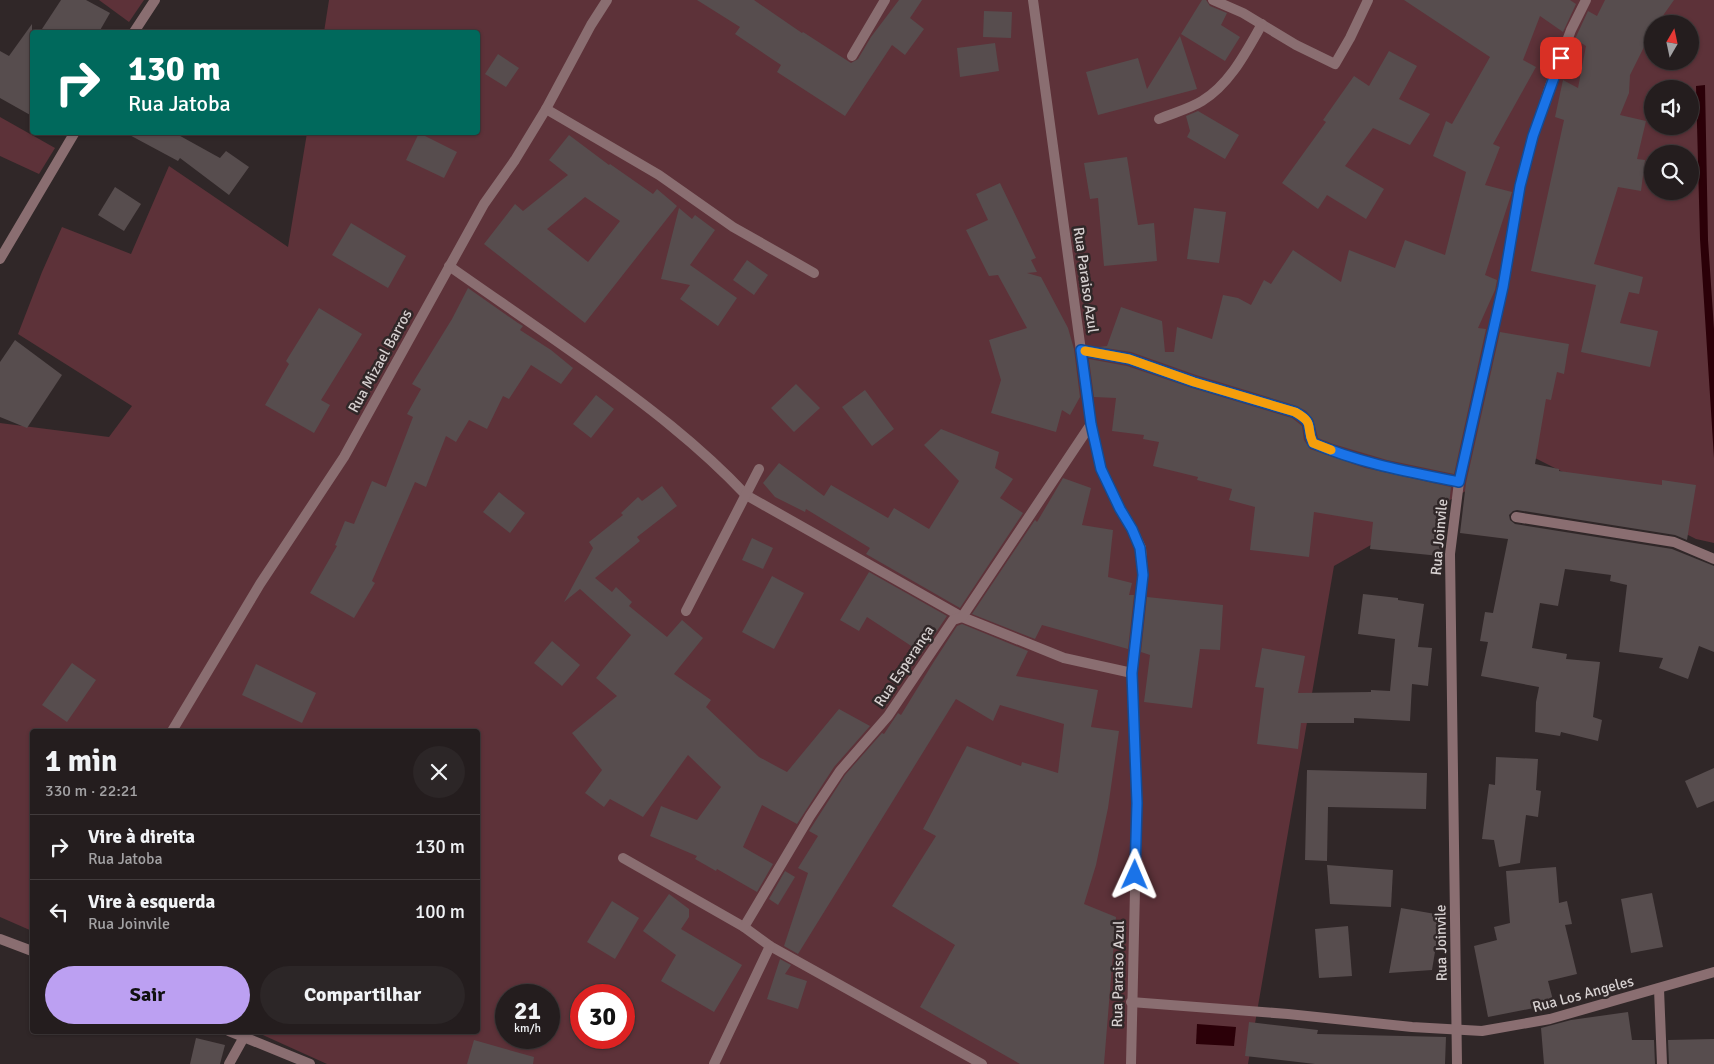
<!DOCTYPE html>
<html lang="pt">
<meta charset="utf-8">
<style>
:root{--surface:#241d1e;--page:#2c2627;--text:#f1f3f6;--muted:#a3a2a4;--line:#413b3c;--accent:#bca0f2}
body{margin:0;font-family:Signika,sans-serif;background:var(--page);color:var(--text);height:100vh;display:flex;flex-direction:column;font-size:19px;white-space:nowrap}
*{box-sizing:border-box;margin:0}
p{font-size:16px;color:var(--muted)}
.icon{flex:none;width:28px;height:28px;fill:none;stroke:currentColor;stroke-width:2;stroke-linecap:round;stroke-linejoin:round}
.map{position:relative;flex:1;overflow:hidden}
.drawer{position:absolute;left:30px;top:729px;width:450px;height:305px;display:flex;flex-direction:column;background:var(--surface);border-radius:5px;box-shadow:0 1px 4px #0004,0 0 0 1px var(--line)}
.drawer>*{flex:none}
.guide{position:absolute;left:30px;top:30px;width:450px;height:105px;border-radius:5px;box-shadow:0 1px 4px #0004,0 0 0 1px var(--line);background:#00695c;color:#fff;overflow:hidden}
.needle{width:32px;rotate:9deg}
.controls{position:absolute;left:1644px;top:15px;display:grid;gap:10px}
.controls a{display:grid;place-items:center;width:55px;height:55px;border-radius:50%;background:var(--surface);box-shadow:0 1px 4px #0004,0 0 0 1px var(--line);font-size:25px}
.speed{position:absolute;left:495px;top:984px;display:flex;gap:10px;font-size:25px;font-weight:700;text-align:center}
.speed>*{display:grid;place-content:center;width:65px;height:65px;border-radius:50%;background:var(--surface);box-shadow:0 1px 4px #0004,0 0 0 1px var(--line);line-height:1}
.speed small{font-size:12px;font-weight:400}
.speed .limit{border:8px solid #d22;background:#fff;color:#111}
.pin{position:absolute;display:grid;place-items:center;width:42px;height:42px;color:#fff;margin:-21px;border-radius:10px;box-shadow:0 2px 8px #0006}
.me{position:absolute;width:55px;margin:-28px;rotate:1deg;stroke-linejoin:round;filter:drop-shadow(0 0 4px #0008)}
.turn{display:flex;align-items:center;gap:18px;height:105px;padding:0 15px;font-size:22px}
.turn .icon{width:65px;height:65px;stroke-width:2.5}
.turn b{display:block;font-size:35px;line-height:42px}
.round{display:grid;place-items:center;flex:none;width:52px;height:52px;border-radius:26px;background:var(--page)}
.head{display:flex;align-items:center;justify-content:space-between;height:85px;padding:0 15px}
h1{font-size:30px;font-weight:700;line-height:38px}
.cta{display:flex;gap:10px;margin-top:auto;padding:10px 15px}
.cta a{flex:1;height:58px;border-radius:30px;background:var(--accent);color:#111;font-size:20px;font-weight:700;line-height:58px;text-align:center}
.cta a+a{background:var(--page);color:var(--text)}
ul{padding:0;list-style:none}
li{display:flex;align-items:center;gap:15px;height:65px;padding:0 15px;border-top:1px solid var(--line)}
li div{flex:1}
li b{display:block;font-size:19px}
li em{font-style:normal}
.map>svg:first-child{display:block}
.green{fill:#5d3239;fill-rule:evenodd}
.water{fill:#2b0008}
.building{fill:#574d4e;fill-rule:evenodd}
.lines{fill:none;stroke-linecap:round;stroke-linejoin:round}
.street{stroke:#8a6e71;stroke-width:10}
.route-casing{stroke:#114b97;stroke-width:12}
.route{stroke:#1a73e8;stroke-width:9}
.slow{stroke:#f59e0b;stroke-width:9}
.labels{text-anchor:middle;stroke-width:5;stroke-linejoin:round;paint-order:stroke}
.street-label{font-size:15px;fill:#d6d0d0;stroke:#302728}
</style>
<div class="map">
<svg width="1714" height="1064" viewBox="0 0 1714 1064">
<rect width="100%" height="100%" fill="#302728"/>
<g class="green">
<polygon points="99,0 144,0 129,22"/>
<path d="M 329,0 L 1714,0 L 1714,543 L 1696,539 L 1529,455 L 1334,566 L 1248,1064 L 327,1064 L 254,1031 L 478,1031 L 478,731 L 32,731 L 32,931 L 0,917 L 0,423 L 109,437 L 132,406 L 18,334 L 42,272 L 62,227 L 131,254 L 169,166 L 288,247 L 307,133 L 478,132 L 478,32 L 324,32 ZM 1652,24 L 1690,24 L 1690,61 L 1652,61 ZM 1652,89 L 1690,89 L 1690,126 L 1652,126 ZM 1652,154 L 1690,154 L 1690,191 L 1652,191 ZM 506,995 L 549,995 L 549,1038 L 506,1038 ZM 581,995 L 624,995 L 624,1038 L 581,1038 Z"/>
<polygon points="0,117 55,148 39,174 0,156"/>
</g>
<g class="water">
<polygon points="1705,85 1708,240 1714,329 1714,458 1700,239 1696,86"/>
<polygon points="1197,1024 1236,1027 1234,1046 1196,1044"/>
</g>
<g class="building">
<polygon points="61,0 86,0 110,13 99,32 40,32"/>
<polygon points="697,0 754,0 802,33 803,32 851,63 858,59 871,37 899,0 922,0 910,18 924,29 905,55 892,45 845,116 777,72 781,65 735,34 740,27"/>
<polygon points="1202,0 1206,0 1210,6 1227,13 1221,25 1240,37 1225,61 1181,34"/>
<polygon points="1404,0 1570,0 1576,4 1563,32 1540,16 1523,60 1536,67 1493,144 1500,147 1485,185 1512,192 1485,275 1497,280 1495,290 1478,328 1486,329 1454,474 1387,460 1333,444 1318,438 1313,419 1306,411 1297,406 1196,375 1131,352 1099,347 1107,346 1121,307 1162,321 1165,352 1174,352 1177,327 1212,339 1223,295 1238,298 1251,305 1264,280 1271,284 1293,250 1341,282 1349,250 1395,268 1405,240 1445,255 1466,172 1433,156 1446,121 1452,124 1490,57"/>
<polygon points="1605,0 1674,0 1657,24 1652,24 1652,31 1630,75 1629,93 1620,115 1646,121 1637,159 1645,160 1641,191 1618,187 1594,264 1643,277 1639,294 1629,292 1620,323 1658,331 1650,367 1581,352 1596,285 1531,271 1564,120 1555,117 1563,80 1578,88 1586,46 1575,39 1588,11 1597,16"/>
<polygon points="984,11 1012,12 1011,38 983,37"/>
<polygon points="32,24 32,116 0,98 0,51 9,56"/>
<polygon points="1180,36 1197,89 1098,115 1086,72 1138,58 1147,89"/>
<polygon points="995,43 999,71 960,77 957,48"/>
<polygon points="1389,51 1417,66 1399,99 1430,114 1410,145 1373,128 1345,166 1384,189 1366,219 1327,195 1318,209 1282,183 1326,122 1323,120 1354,76 1369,86"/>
<polygon points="498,54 519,68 506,87 485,74"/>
<polygon points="1198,111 1239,135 1225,159 1187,137 1190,131 1186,116"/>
<polygon points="124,132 173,132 220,158 226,151 249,167 229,195 180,158 178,161"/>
<polygon points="419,133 457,152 444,178 406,160"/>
<path d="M 569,135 L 609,165 L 610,164 L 653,194 L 657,189 L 677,206 L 585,323 L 484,244 L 515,204 L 523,211 L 568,175 L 549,160 ZM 585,197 L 620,221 L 588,262 L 547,229 Z"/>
<polygon points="1127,157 1138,225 1154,223 1157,261 1104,266 1098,198 1090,199 1084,163"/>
<polygon points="1000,183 1036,258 1031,260 1037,272 1027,273 1041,277 1068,328 1074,349 1080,397 1070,415 1062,410 1056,432 991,413 1001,380 989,340 1027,328 998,275 989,276 966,230 988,220 976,194"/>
<polygon points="115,187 141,204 124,231 98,215"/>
<polygon points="679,208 692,219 695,215 715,230 690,265 737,298 718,326 680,299 690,285 661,279"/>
<polygon points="1194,208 1226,212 1219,263 1187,259"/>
<polygon points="351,223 406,256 388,288 332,255"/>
<polygon points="747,260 768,275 754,295 733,280"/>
<polygon points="468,288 518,323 523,326 520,330 551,350 573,368 561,384 531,365 509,399 503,396 487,429 469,420 456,442 446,436 426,487 415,482 372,581 375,583 354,618 310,593 337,546 335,545 345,521 354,524 372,481 386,487 413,417 407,414 421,389 412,384 452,319"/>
<polygon points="319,308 362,334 321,400 330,405 314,433 265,405 289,364 286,361"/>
<polygon points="1500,332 1569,344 1564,374 1557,372 1551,400 1546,399 1535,464 1559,469 1559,471 1662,485 1662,480 1696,485 1687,540 1675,535 1517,510 1513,511 1509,515 1510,520 1515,524 1672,549 1714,566 1714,652 1699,646 1688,679 1659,668 1663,658 1619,652 1627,585 1610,581 1611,575 1565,569 1558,606 1540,603 1532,648 1567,654 1566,659 1600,662 1593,717 1602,720 1598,741 1561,732 1560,736 1535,732 1536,702 1539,687 1481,676 1488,642 1480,641 1485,612 1493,613 1508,539 1460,533 1466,483"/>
<polygon points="15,340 62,375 27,428 0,417 0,362"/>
<polygon points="1089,359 1127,366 1192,388 1292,418 1302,426 1304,440 1310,449 1365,468 1451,487 1446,531 1444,531 1440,556 1370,549 1373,522 1314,512 1309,557 1250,550 1255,507 1229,500 1232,489 1197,480 1198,477 1153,466 1159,442 1143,439 1144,435 1112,431 1116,398 1094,397"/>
<polygon points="796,384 820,408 794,432 771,408"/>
<polygon points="865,390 894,429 872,446 842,407"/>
<polygon points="596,395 614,409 591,438 573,424"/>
<polygon points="941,429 999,452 995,468 1013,479 1000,498 1023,513 960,608 866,554 870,548 806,509 805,512 775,497 763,483 779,463 824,496 831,485 888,518 894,508 929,529 959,481 924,445"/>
<polygon points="1063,478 1091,488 1082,525 1113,530 1108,577 1132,583 1129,595 1134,595 1128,649 1042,625 1035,639 972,614 1035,520 1037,522"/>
<polygon points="662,486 677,506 637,537 640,541 595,578 612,592 616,587 632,602 629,606 667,637 682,620 703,638 674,674 711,700 706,707 759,757 787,772 839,709 870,726 834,767 797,824 762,805 743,847 773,864 757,892 717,869 716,871 695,859 697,856 650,836 661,806 697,820 721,787 688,755 643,817 610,799 604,807 585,793 602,770 572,733 617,696 596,678 631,635 580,589 564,602 593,548 589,542 623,515 621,513 638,497 642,501"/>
<polygon points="499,492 525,513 510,533 483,512"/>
<polygon points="752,538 773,548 763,569 742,560"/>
<polygon points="869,572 947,616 922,653 867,617 859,631 840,620"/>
<polygon points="772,576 804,593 774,649 742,632"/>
<polygon points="1363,594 1398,598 1398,600 1424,604 1418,647 1432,648 1428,686 1412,684 1410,721 1354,718 1354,723 1301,723 1298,749 1257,744 1264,688 1255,687 1262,648 1305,656 1298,693 1371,692 1371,690 1390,691 1395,639 1358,634"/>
<polygon points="1147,597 1223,605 1220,650 1200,649 1192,708 1144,702 1150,655 1141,652"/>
<polygon points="962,624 1028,651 1016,676 1098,690 1091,727 1119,731 1108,808 1096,865 1084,904 1116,917 1104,1064 1020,1064 920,1007 955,945 892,906 936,836 923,829 967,746 1021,766 1022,762 1058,773 1064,724 1000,705 993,721 956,699 798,954 784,946 808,873 798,868 818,836 809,831 845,775 882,733 884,734 898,713 901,715 933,663 957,626"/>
<polygon points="552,641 580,665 562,686 534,663"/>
<polygon points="72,663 96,680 67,722 42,705"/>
<polygon points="256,664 316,693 302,723 242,695"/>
<polygon points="1496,757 1538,759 1536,790 1541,791 1538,817 1526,815 1520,863 1499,867 1494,840 1482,839 1489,784 1495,785"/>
<polygon points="1714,768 1714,801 1697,808 1685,781"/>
<polygon points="1307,770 1427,773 1426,809 1328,807 1327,861 1305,860"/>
<polygon points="1327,865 1393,870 1391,907 1330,904"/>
<polygon points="1556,867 1559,903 1567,901 1572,924 1565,925 1577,974 1548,981 1554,1004 1488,1017 1474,946 1497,940 1494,927 1510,923 1506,871"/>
<polygon points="785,871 795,877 778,905 769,899"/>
<polygon points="1652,893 1663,947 1631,953 1621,899"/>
<polygon points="669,894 689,909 689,917 681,929 742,965 714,1012 661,981 676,955 643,931"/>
<polygon points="612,901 639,918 615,959 587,942"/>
<polygon points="1401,908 1441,915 1432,970 1389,973"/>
<polygon points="1348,926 1352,976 1319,978 1315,929"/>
<polygon points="780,959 791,965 785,974 807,981 798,1009 767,999"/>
<polygon points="1628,1012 1632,1040 1654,1040 1655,1064 1544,1064 1541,1028 1571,1020"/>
<polygon points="1249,1022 1318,1030 1317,1034 1446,1037 1445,1064 1315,1064 1245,1056"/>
<polygon points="196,1038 225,1045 220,1064 190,1064"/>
<polygon points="1714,1039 1714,1064 1669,1064 1668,1040"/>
<polygon points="474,1040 534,1057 533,1064 467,1064"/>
</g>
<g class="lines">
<g class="street">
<polyline points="1033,0 1091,424 1101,469 1120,509 1132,529 1141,548 1143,575 1132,673 1137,803 1131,1064"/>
<polyline points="1213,0 1243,13 1296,45 1335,64 1350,38 1368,0"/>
<polyline points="134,32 155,0"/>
<polyline points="852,56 885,0"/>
<polyline points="546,109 659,175 733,227 814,273"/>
<path d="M 1159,119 C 1173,113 1189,109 1202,101 C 1230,84 1246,52 1262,24"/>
<polyline points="0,259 75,132"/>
<path d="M 449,266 C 496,299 543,331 589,364 C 645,404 699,445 746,495 L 962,617 L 1064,658 L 1132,673"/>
<path d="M 1081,351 L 1129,359 L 1194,382 L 1295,412 C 1316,424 1305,426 1313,443 C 1359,463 1410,472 1459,482"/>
<polyline points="1516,517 1674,542 1714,559"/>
<polyline points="686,611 759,469"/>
<polyline points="172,731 260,584 344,457 484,204 515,160 546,109 591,25 607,0"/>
<polyline points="623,858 744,927 770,946 982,1064"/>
<polyline points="744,927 810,816 840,771 888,716 953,620 962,617 1091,424"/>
<polyline points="0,939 32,951"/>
<polyline points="1659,989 1662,1064"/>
<polyline points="1131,1002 1288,1014 1412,1027 1482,1031 1550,1019 1714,972"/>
<polyline points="229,1031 310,1064"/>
<polyline points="229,1064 244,1037"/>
<polyline points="714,1064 770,946"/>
<polyline points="1457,1064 1450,554 1459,482 1503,287 1520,186 1533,137 1550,86 1571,30 1586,0"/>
</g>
</g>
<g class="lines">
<g class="route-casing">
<path id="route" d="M 1135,875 L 1137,803 L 1132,673 L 1143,575 L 1140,548 L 1132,529 L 1120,509 L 1101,469 L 1091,424 L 1081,350 L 1129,359 L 1194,382 L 1295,412 C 1316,424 1305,426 1313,443 C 1359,463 1410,472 1459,482 L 1503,287 L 1520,186 L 1533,136 L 1561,58"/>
</g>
<use href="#route" class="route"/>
<path class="slow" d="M 1085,351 L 1129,359 L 1194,382 L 1295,412 C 1316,424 1305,426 1313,443 L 1331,450"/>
</g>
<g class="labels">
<g class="street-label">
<text transform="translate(1086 280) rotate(82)" y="5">Rua Paraiso Azul</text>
<text transform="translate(380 361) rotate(-61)" y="5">Rua Mizael Barros</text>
<text transform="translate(1439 537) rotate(-85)" y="5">Rua Joinvile</text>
<text transform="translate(904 666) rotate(-56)" y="5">Rua Esperança</text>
<text transform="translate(1441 943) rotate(-91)" y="5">Rua Joinvile</text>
<text transform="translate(1118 974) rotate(-89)" y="5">Rua Paraiso Azul</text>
<text transform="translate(1583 994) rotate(-15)" y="5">Rua Los Angeles</text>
</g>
</g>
</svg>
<div class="controls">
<a><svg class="needle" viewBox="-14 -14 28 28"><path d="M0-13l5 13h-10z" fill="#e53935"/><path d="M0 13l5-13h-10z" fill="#a3a2a4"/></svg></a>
<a><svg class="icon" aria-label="sound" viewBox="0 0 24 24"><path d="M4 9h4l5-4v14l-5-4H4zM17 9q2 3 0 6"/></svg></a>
<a><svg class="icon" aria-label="search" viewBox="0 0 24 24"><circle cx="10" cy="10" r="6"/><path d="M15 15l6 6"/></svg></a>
</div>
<div class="speed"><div>21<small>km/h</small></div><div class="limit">30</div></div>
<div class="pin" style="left:1561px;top:58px;background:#d93025"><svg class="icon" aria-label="arrive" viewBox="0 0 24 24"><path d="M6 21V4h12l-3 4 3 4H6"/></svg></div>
<svg class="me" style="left:1135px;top:875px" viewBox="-20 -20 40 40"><path d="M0-17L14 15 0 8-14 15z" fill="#1a73e8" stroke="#fff" stroke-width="4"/></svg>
<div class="guide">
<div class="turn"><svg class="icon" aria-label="right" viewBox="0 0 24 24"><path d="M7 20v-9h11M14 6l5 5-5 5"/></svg><div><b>130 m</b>Rua Jatoba</div></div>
</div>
<section class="drawer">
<div class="head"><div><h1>1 min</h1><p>330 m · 22:21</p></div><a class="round"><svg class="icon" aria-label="close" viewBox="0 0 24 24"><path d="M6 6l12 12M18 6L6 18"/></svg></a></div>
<ul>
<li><svg class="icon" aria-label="right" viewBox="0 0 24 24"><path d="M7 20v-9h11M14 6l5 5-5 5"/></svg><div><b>Vire à direita</b><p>Rua Jatoba</p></div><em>130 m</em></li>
<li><svg class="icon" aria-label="left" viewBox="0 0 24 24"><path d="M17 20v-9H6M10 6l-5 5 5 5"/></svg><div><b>Vire à esquerda</b><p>Rua Joinvile</p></div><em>100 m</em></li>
</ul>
<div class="cta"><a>Sair</a><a>Compartilhar</a></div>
</section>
</div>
